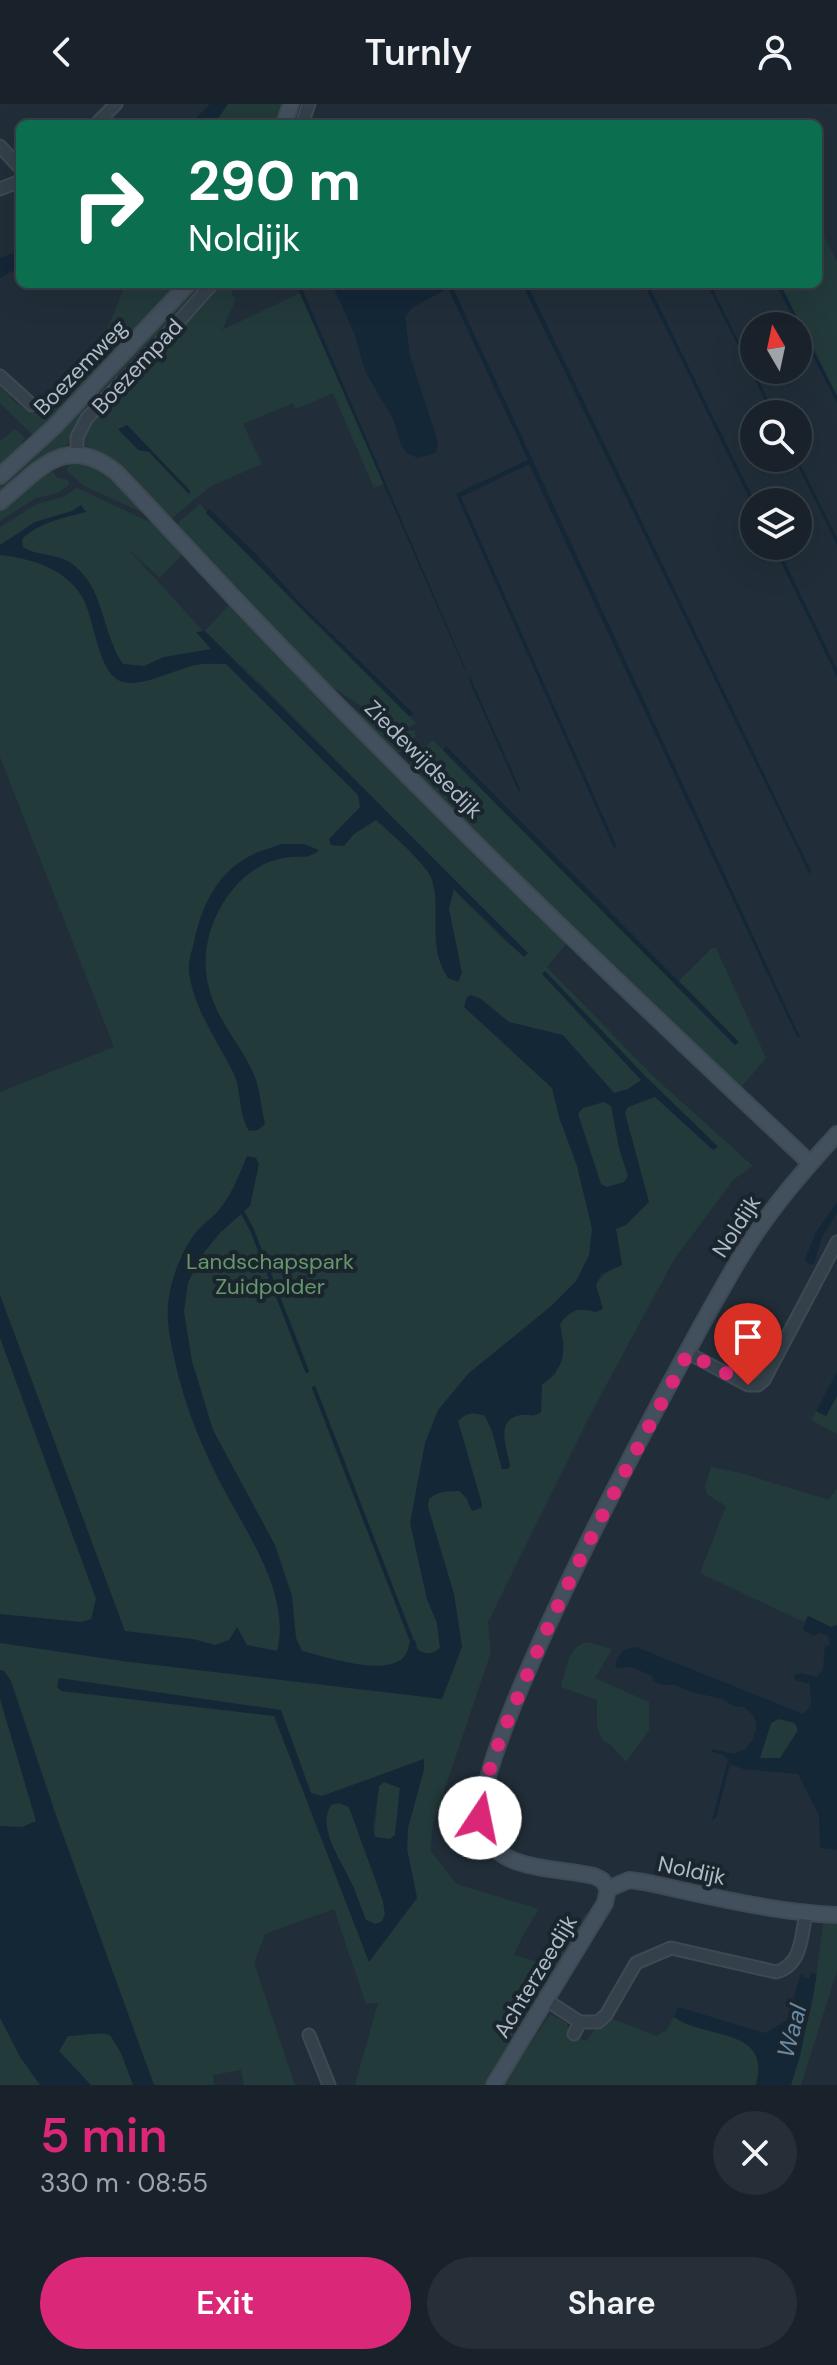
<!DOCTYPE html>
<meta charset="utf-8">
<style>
:root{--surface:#19222b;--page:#262f37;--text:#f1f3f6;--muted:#9fa4a9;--line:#373f47;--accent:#db2777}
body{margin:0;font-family:"DM Sans",sans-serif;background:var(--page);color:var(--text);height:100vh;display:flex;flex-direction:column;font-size:30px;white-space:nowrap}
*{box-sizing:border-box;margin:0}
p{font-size:26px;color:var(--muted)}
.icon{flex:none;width:44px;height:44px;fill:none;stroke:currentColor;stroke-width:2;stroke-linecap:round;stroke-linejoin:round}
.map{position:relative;height:1981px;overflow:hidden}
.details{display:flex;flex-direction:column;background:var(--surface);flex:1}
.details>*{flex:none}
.hud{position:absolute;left:16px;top:16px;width:806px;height:168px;border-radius:12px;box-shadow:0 8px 32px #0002,0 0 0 2px var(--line);background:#0b6e4f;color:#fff;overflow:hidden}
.needle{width:52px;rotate:351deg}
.fabs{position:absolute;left:740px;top:208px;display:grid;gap:16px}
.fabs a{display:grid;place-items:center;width:72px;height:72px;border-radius:50%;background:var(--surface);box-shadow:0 8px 32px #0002,0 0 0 2px var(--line);font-size:40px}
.pin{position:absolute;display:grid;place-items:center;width:68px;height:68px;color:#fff;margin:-82px -34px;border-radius:50% 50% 50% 0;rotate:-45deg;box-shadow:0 0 8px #0007}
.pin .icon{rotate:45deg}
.me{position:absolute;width:88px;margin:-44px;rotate:11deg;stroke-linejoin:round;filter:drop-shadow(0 0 6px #0008)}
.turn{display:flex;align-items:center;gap:28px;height:168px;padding:0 40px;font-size:36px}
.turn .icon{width:104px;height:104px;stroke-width:2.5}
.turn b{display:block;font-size:56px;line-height:68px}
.round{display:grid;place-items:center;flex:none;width:84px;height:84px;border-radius:42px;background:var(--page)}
.summary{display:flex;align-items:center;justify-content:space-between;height:136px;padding:0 40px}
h1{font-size:48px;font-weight:600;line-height:60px;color:var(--accent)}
.button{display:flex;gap:16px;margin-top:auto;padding:16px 40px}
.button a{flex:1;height:92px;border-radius:48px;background:var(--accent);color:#fff;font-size:32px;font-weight:600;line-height:92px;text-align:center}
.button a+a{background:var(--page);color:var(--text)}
header{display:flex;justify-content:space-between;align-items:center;height:104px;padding:0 40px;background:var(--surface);font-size:36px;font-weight:600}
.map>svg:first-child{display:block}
.green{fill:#233a3a;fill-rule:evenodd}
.water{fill:#142737;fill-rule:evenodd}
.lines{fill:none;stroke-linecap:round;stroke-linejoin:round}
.stream{stroke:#142737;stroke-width:4}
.street-casing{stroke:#3e4953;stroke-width:15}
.secondary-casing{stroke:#3e4953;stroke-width:18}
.street{stroke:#34404a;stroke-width:11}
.secondary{stroke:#42505d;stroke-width:14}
.route{stroke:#db2777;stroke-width:14;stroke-dasharray:0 25.2}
.labels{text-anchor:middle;stroke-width:8;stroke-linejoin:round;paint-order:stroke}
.street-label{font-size:22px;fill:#afbbc6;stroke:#1a252e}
.park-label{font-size:22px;fill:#66976b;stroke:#1a252e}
.water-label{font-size:24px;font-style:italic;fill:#678aa6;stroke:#1a252e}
</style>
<header><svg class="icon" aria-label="back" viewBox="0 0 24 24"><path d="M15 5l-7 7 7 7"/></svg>Turnly<svg class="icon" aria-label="person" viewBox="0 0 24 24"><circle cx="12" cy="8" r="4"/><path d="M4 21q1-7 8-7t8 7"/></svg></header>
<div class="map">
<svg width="837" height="1981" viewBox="0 0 837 1981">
<rect width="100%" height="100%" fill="#212e39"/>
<g class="green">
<polygon points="228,0 284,0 277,20 214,20"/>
<polygon points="818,121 837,157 837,292 780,180 818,180"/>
<path d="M 125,180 L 179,180 L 35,333 L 0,299 L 0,283 C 9,292 23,307 36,309 C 76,318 114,209 125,180 Z"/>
<polygon points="196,180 205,180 83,311 75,322 68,340 40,355 0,389 0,380 35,350"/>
<path d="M 217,180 L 237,180 L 231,190 L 236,195 L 222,226 L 300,189 L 384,380 L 374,384 L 333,289 L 296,305 L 293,299 L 243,320 L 262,360 L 211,382 L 172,414 L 168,414 L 103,353 L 85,341 L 83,326 ZM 127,321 L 190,386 L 188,390 L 149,348 L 138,345 L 125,323 Z"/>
<polygon points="15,325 25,334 22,338 26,342 0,364 0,337"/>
<path d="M 65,358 C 106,358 124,385 150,412 L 84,382 L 66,366 L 69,362 Z"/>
<polygon points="49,364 58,374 68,376 69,381 58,389 36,394 0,417 0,403"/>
<path d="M 77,384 L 154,420 L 184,448 L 160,474 L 128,445 L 204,528 L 231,499 L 567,839 L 547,863 L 655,974 L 753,1062 L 734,1075 L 675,1154 L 591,1309 L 488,1518 L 491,1548 L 433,1720 L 430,1746 L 456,1780 L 539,1805 L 523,1831 L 514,1851 L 539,1858 L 601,1795 L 485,1981 L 355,1981 L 378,1899 L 366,1900 L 334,1805 L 265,1830 L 254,1859 L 295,1981 L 244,1981 L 241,1966 L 213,1971 L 214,1981 L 0,1981 L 0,988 L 114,943 L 0,653 L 0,423 L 37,400 L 63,393 ZM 238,557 L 527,849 L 524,852 L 504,836 L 358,691 ZM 545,868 L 645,972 L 718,1042 L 632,966 L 543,870 ZM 617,1130 L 622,1161 C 592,1174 602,1178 583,1200 C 576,1209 569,1207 560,1220 L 564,1241 L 555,1271 L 542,1280 L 540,1286 L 541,1308 C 532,1311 525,1309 516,1312 C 497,1319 502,1348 502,1365 L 492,1325 ZM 470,1362 L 482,1400 L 481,1404 L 469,1403 L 467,1395 L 460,1387 ZM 417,1450 L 454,1490 L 462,1543 L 355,1585 L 383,1563 L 402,1557 L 416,1537 L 417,1545 C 424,1551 433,1551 440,1544 L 437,1519 L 427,1495 ZM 424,1656 L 424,1665 L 408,1724 L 407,1745 L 417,1794 L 369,1857 L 311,1707 L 322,1692 Z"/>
<polygon points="200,400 293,497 416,619 410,623 392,622 315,572 178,426 179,418"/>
<path d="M 338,593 C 360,608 386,633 415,626 L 415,633 L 400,648 L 393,647 Z"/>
<polygon points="433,636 735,941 738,938 679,877 712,844 716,844 766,954 739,986 412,666 409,662 412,656"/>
<polygon points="837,1292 837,1330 811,1316 816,1307 826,1312"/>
<polygon points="711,1363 741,1369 829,1396 837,1384 837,1521 831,1523 808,1512 804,1518 700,1469 726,1402 707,1390 705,1383"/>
<path d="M 587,1538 L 612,1545 L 595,1574 L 649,1598 L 649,1626 L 626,1658 L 612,1642 L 602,1635 L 597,1623 L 597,1596 L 561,1583 C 566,1566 568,1542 587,1538 Z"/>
<path d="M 778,1615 L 797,1620 C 800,1632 788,1645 780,1654 L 759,1654 L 771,1619 Z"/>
<polygon points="384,1678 400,1683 395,1731 390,1735 374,1733 379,1682"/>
<path d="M 339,1699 L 349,1703 L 383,1797 L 385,1810 L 382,1817 L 375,1820 L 366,1816 C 360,1802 356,1787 349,1774 C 339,1753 317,1723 331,1701 Z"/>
<polygon points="837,1818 837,1867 801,1981 791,1981 813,1896 823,1819"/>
<path d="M 550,1910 L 567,1919 L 570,1932 L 587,1937 L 597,1921 L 613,1915 L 656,1932 L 667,1926 L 674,1913 C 706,1936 772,1922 756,1981 L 503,1981 Z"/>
</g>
<g class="water">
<polygon points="210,0 228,0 214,20 190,20"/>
<polygon points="20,147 20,163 0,174 0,154"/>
<polygon points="296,180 300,180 466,566 464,564"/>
<polygon points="332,180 371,180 385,187 399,180 451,180 800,933 797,933 529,360 461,393 617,743 614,744 456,390 528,356 448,184 412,204 405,213 410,252 438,338 436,349 418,354 407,349 401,341 394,317 365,267 355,231"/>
<polygon points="522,180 527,180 811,767 810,771"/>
<polygon points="644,180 648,180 755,398 754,404"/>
<polygon points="707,180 710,180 775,310 772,310"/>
<polygon points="776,180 780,180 837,292 837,299"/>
<polygon points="127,321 190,387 190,390 149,348 138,346 118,325"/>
<polygon points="794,354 797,354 837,434 837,441"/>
<path d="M 81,401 L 86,408 C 63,414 40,418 22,435 L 23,443 C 37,452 56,449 71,459 C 105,483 101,528 123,560 L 144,562 L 164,553 L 211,545 L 196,528 L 205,527 L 528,849 L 524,853 L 454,785 L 449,805 L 462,869 L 458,878 L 448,874 C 426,841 442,809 432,776 C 427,760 389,728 376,716 L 354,730 L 344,742 L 331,741 L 329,735 L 360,703 L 358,691 L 226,560 C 215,560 205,559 195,561 C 175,566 142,583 123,578 C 97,571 95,512 81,491 C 64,464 29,454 0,451 L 0,441 L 35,418 L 72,407 Z"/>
<polygon points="209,405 254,448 301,500 413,609 412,612 409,612 206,409"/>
<polygon points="773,442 777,442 837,565 837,573"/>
<polygon points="470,573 521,687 519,688 469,576"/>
<polygon points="446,642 739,938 735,941 443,646"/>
<path d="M 282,740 L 304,740 L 319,746 C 309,755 303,752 290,753 C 273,755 259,761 246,772 C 215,798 198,845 209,884 C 216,914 239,939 252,966 C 260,982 261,1003 265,1020 L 258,1026 L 249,1027 C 238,1009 242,986 233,968 C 218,938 196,908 190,874 C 187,862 191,849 194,838 C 201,804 216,770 248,753 C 258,747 271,744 282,740 Z"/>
<path d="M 545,867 L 645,972 L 718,1043 L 713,1046 L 655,993 L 628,1003 L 625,1009 L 649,1098 L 626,1121 L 616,1125 L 622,1161 L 601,1170 L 596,1181 L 603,1205 L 596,1208 C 579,1204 571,1204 560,1220 C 565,1250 567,1261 542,1281 L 541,1308 C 533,1314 531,1310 522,1311 C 494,1314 507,1344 510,1362 L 508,1365 L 502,1365 L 492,1327 L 485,1312 C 474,1308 467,1308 458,1317 L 482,1400 L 481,1404 L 472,1407 L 467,1395 L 460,1387 C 448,1387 438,1387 429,1395 L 428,1403 L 454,1490 L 462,1543 L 442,1595 L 122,1557 L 0,1539 L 0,1510 L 81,1518 L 91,1515 L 96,1495 L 0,1234 L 0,1191 L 125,1527 L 193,1535 L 215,1541 L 229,1536 L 237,1523 L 247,1541 L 277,1547 C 293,1485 236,1415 212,1362 C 195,1327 182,1291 174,1253 C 169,1232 165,1208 170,1187 C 174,1167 184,1143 197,1127 C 203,1119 213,1114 219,1106 C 232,1090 239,1071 247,1052 L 256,1054 L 259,1060 L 250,1102 L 220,1129 L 201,1152 L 188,1179 L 184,1208 L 192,1257 L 213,1326 L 275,1441 L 292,1492 L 296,1534 L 302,1547 C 328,1553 407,1581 409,1539 L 415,1536 L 417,1545 C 424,1551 433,1551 440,1544 L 437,1519 L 427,1495 L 410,1419 L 425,1339 L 438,1306 L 469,1269 L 550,1203 L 576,1177 L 589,1151 L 592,1125 L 577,1062 L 559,1013 L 552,984 L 464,903 L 467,893 L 471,891 L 481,895 L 509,918 L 563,931 L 614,989 L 628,985 L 641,976 L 542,870 ZM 604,998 L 611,1002 L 619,1044 L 628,1072 L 624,1078 L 607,1083 L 601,1080 L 578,1010 L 583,1004 Z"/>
<polygon points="837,1098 837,1109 822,1133 814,1160 809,1161 805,1155 816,1128"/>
<polygon points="837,1268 837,1292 826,1312 816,1307"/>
<path d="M 808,1512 L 831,1523 L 837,1521 L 837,1746 L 820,1744 L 819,1712 L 798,1670 L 743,1665 L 730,1660 L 716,1714 L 712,1716 L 728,1656 L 723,1651 L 712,1648 L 712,1645 L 734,1650 L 745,1645 L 752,1637 L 756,1626 L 756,1618 L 752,1610 L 744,1603 L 733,1602 L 723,1595 L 691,1588 L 676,1581 L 663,1581 L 653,1577 L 652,1572 L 632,1563 L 617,1564 L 615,1561 C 619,1549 623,1544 636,1543 L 803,1610 C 816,1600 809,1594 810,1580 L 795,1576 L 794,1571 L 802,1569 L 817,1573 L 823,1566 L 825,1542 L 830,1541 L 828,1532 L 820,1529 L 813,1532 L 803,1526 ZM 778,1615 L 794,1618 L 798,1626 L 780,1654 L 760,1654 L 771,1619 Z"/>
<path d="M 0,1566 L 4,1567 L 11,1577 L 58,1717 L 154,1981 L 133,1981 L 121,1949 L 110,1931 C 96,1927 83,1932 68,1932 L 59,1947 L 91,1981 L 40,1981 L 20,1953 L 0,1914 L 0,1722 L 22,1723 L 36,1717 L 0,1595 Z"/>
<path d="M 59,1574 L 281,1606 L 311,1689 L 322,1692 L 424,1655 L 424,1665 L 408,1724 L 407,1745 L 417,1794 L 369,1858 L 274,1612 L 61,1587 L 57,1583 ZM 384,1678 L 400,1684 L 395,1731 L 390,1735 L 375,1733 L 373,1724 L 379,1682 ZM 339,1699 L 349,1703 L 383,1797 L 385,1810 L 382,1818 L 375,1820 L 366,1816 C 360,1802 356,1787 349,1774 C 339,1753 317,1723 331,1701 Z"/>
<path d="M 801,1869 L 803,1870 L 803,1876 L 804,1873 L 809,1875 L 811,1869 L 817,1870 L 800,1952 L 791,1981 L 756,1981 C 772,1922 705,1936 674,1913 L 678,1903 L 765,1929 L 787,1916 Z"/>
</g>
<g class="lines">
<g class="stream">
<polyline points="243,1109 252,1126 307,1267"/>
<polyline points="314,1284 412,1537"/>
</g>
<g class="street-casing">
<g id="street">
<polyline points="96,20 116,0"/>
<polyline points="302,20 309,0"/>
<polyline points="0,42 20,64"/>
<polyline points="0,85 20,77"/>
<polyline points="0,272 32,301"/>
<polyline points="77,350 77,333 87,314 159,240 212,180"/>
<polyline points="688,1249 748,1281 758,1281 764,1276 837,1138"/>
<polyline points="546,1896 580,1918 574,1930"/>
<path d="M 580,1918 L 598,1918 L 606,1911 L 636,1859 L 671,1844 L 776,1868 C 802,1861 801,1833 806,1810"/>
<polyline points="309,1931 329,1981"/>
</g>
</g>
<g class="secondary-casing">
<g id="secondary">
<polyline points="284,20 291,0"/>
<polyline points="0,372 54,323 188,180"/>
<path d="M 0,398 C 39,366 65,328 116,368 C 163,417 209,468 257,518 C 435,704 622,883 810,1059"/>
<path d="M 608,1785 L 602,1776 L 594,1772 C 559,1763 497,1769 482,1725 C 460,1658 696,1226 743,1149 C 770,1105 803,1067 837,1030"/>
<path d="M 608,1785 L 629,1776 L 644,1778 C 708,1792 772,1808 837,1811"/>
<polyline points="494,1981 605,1799 608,1785"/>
</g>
</g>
<use href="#street" class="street"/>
<use href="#secondary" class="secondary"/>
</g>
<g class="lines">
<path class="route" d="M 480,1714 C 484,1667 505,1624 523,1581 C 570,1467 630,1359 688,1249 L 748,1281"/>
</g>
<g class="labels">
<g class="street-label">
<text transform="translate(137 262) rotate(-47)" y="8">Boezempad</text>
<text transform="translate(80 263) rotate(-46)" y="8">Boezemweg</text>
<text transform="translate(424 655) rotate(45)" y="8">Ziedewijdsedijk</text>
<text transform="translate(736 1122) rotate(-57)" y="8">Noldijk</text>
<text transform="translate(692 1766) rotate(12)" y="8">Noldijk</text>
<text transform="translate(535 1872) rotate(-59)" y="8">Achterzeedijk</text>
</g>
<g class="park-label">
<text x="270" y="1165">Landschapspark<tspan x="270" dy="25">Zuidpolder</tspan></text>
</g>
<g class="water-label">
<text transform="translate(792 1927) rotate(-75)" y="8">Waal</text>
</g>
</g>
</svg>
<div class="fabs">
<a><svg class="needle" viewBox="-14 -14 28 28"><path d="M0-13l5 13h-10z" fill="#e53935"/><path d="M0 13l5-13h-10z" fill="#9fa4a9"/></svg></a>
<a><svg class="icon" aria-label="search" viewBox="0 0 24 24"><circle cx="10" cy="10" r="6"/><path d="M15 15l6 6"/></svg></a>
<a><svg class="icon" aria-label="layers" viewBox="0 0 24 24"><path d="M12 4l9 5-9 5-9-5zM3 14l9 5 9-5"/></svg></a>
</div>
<div class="pin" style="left:748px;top:1281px;background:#d93025"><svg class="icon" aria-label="arrive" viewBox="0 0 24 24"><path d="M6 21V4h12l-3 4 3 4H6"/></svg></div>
<svg class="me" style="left:480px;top:1714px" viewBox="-20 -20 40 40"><circle r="19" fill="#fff"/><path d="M0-13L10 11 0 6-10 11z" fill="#db2777"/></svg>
<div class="hud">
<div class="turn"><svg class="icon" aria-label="right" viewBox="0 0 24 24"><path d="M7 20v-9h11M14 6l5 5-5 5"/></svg><div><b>290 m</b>Noldijk</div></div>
</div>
</div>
<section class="details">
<div class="summary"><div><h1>5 min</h1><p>330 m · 08:55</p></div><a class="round"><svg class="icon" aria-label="close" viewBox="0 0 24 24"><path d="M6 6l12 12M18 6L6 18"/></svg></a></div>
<div class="button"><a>Exit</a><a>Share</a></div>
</section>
